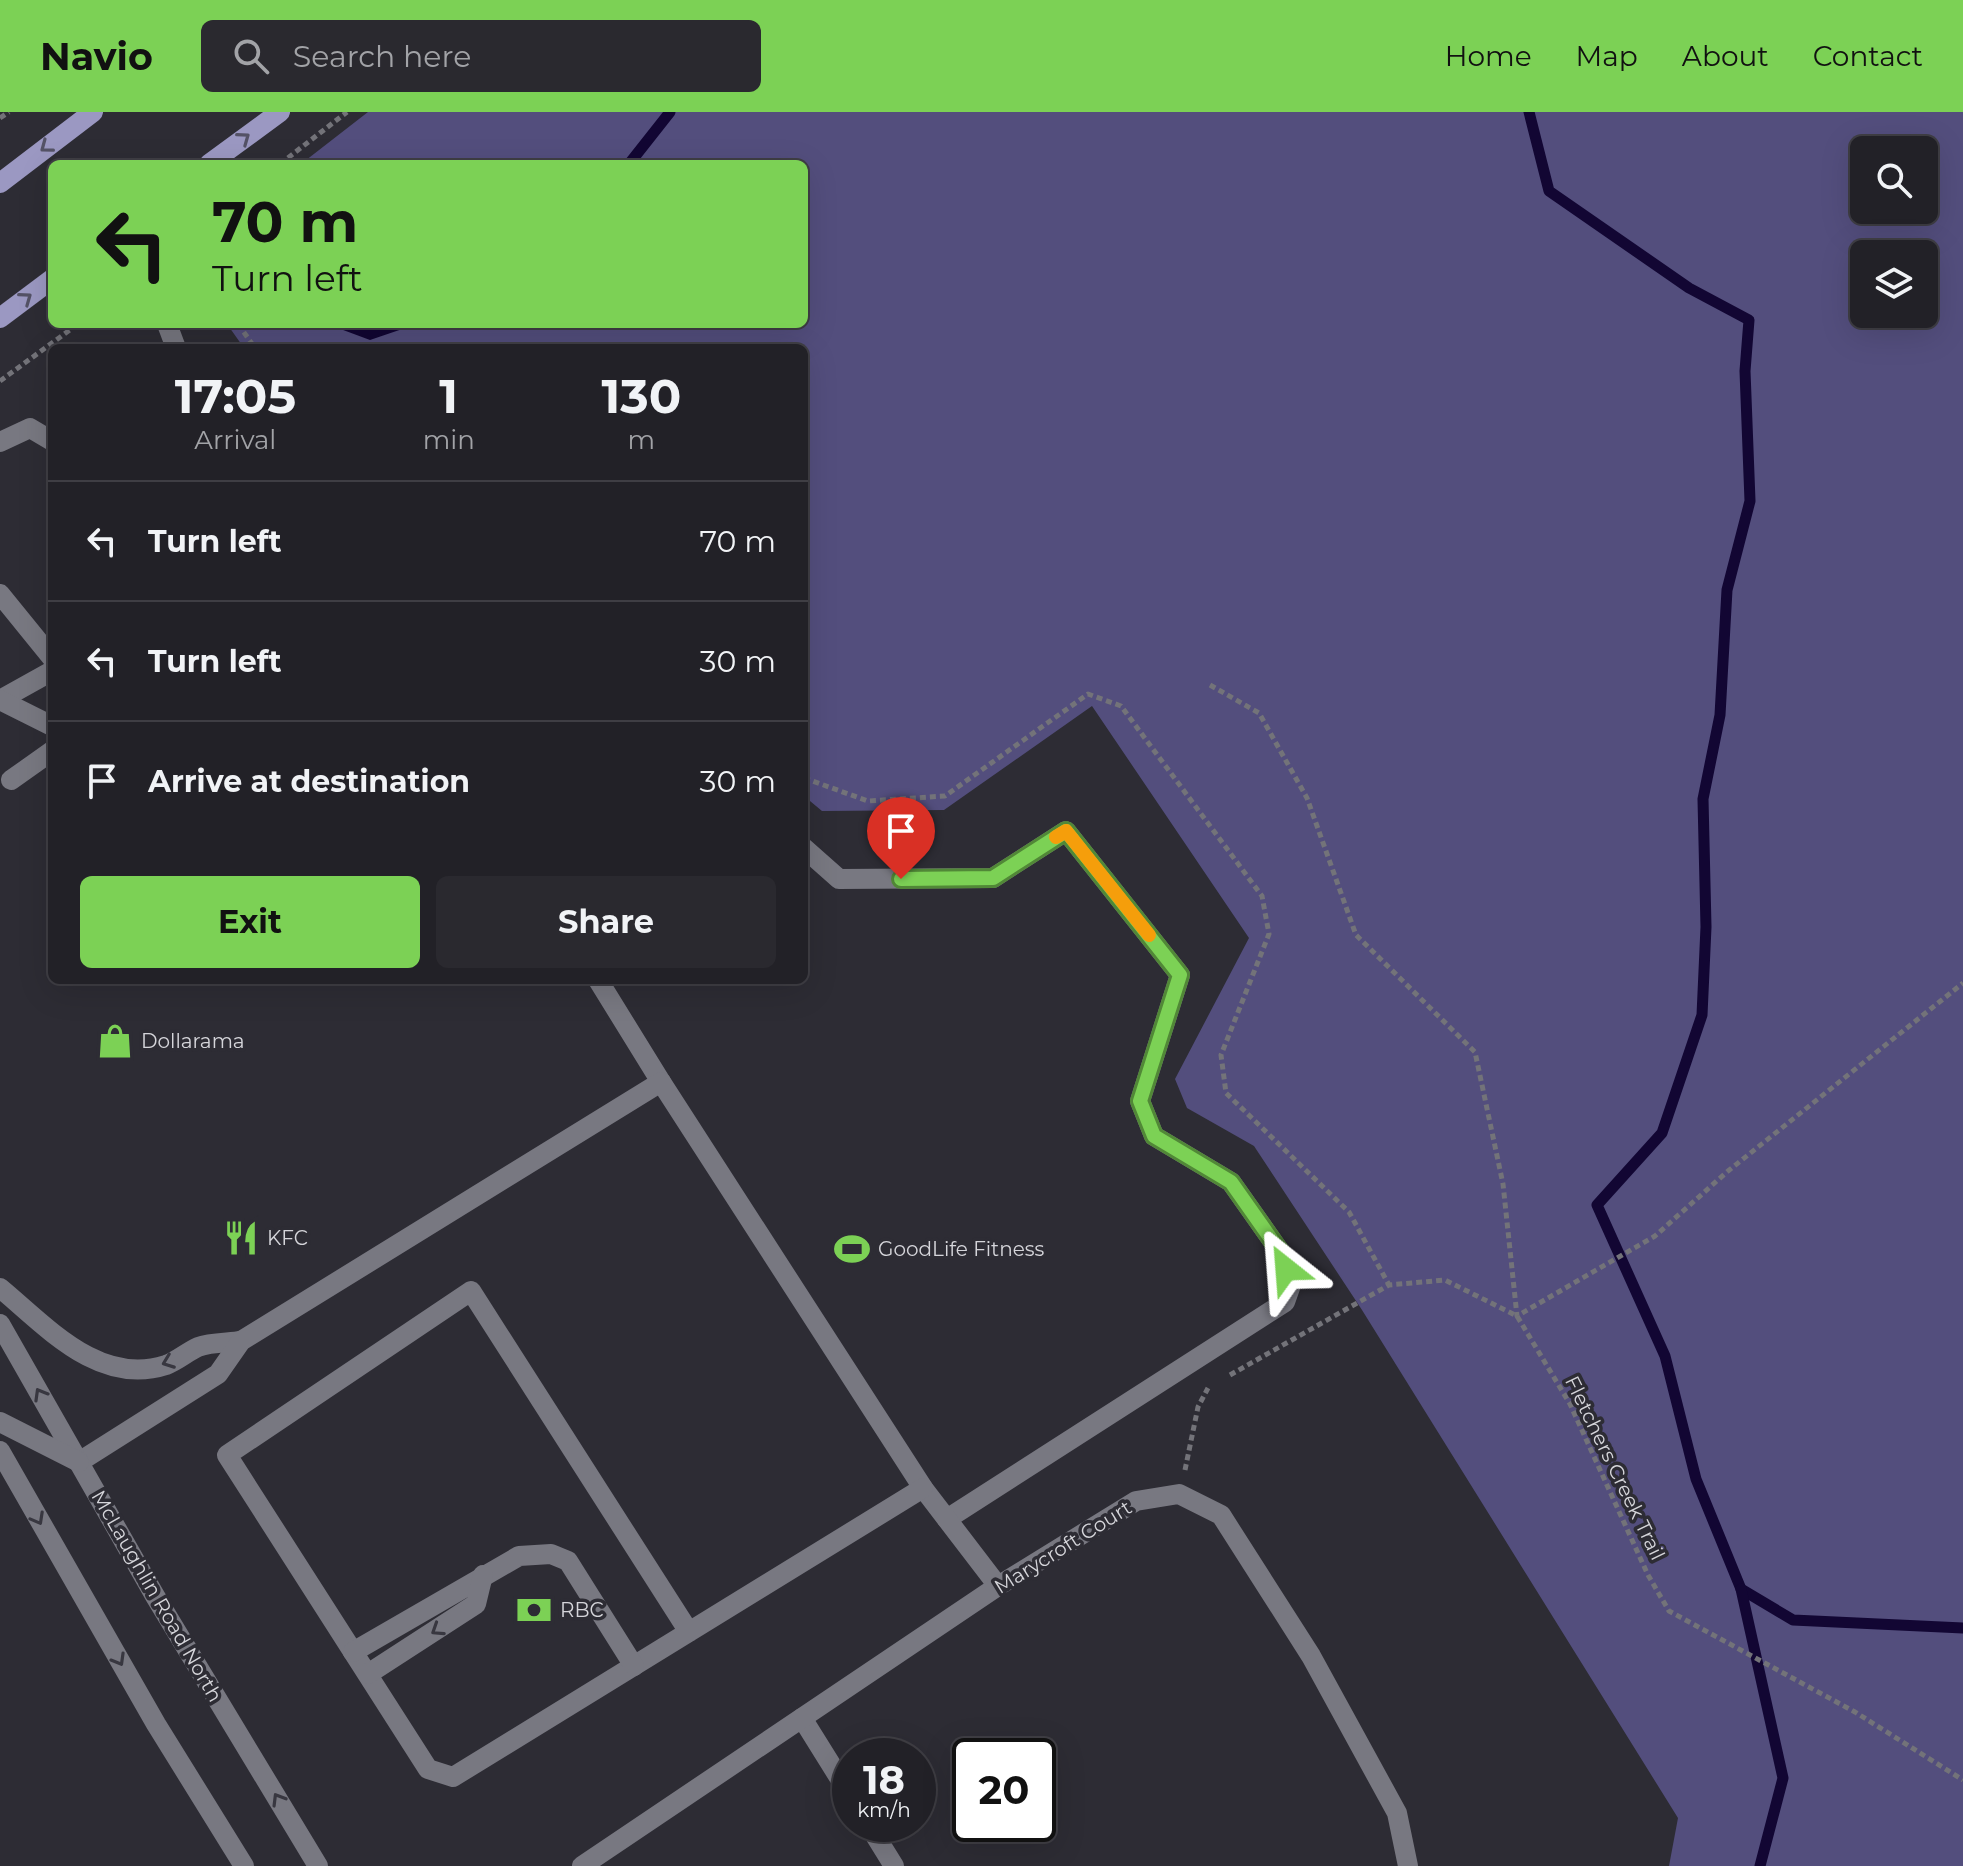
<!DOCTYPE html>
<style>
:root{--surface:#222127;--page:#2a292f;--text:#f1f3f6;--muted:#a2a3a7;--line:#3f3e44;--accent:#7cd155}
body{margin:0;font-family:Montserrat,sans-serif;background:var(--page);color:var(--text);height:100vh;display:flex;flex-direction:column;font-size:30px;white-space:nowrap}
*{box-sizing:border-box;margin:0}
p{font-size:26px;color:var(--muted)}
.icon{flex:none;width:44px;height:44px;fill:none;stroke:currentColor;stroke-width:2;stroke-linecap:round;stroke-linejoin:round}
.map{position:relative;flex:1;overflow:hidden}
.details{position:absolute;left:48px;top:232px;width:760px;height:640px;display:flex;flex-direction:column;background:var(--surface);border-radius:12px;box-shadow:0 8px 32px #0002,0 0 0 2px var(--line)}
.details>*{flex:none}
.hud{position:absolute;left:48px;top:48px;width:760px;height:168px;border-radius:12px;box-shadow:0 8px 32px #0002,0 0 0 2px var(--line);background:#7cd155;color:#111;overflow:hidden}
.controls{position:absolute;left:1850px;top:24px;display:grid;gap:16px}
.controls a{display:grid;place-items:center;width:88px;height:88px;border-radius:12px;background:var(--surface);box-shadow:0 8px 32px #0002,0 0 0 2px var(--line);font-size:40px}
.speed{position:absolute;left:832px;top:1626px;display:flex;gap:16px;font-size:40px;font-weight:700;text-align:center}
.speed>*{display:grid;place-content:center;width:104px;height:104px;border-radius:50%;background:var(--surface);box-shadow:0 8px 32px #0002,0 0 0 2px var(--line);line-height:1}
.speed small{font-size:20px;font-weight:400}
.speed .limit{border:4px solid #111;border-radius:12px;background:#fff;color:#111}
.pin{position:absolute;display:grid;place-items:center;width:68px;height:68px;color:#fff;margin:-82px -34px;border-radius:50% 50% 50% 0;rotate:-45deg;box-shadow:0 0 8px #0007}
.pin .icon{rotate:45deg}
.me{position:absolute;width:88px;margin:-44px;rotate:332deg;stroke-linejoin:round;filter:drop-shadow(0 0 6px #0008)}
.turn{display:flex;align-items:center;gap:28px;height:168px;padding:0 32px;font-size:36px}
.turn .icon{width:104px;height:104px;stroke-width:2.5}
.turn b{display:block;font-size:56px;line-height:68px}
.eta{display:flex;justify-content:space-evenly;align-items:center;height:136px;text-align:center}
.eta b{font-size:48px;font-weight:700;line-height:56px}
.cta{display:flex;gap:16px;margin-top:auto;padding:16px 32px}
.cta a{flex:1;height:92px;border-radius:12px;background:var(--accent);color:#111;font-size:32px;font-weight:700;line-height:92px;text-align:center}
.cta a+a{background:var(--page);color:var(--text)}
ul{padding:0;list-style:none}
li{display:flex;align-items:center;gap:24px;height:120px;padding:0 32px;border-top:2px solid var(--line)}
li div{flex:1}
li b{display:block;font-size:30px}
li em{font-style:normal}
header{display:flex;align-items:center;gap:48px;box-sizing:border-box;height:112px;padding:0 40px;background:var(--accent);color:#111}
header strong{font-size:38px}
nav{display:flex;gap:44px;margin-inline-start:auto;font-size:28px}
.search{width:560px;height:72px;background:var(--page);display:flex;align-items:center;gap:20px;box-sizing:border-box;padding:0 28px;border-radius:12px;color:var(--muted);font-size:30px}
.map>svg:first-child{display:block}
.green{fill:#534e7d;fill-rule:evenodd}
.water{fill:#120633}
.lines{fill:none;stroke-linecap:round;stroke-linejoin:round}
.stream{stroke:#120633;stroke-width:11}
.path{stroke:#737379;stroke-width:5;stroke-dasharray:6 4;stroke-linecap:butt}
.lane{stroke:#787881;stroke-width:20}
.street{stroke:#787881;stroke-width:20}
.secondary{stroke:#787881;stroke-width:20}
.primary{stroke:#9b98c2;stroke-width:20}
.oneway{stroke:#545266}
.oneway2{stroke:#383740}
.route-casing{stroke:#518837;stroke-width:20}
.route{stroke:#7cd155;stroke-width:14}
.slow{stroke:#f59e0b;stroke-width:14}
.labels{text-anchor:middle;stroke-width:7;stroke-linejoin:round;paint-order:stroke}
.poi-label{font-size:20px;fill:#d5d5da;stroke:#2d2c34;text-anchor:start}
.street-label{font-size:20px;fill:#d5d5da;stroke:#2d2c34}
</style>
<header>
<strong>Navio</strong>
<div class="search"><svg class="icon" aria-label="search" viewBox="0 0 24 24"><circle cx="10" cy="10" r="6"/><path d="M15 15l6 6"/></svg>Search here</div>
<nav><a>Home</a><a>Map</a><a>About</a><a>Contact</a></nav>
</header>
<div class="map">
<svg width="1963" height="1754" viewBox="0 0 1963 1754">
<rect width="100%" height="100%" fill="#2d2c34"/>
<path class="green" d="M 368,0 L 1963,0 L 1963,1754 L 1669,1754 L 1678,1706 L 1362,1198 L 1254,1034 L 1187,996 L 1175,967 L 1249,826 L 1092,594 L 944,698 L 822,699 L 804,684 L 804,236 L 244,236 L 227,212 L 804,212 L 804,52 L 301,52 ZM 1864,38 L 1924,38 L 1924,98 L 1864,98 ZM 1864,142 L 1924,142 L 1924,202 L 1864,202 Z"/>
<polygon class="water" points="327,212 417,212 370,228"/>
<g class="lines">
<g class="stream">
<polyline points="1529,0 1549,79 1689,176 1749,208 1745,259 1750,389 1727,478 1720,603 1703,687 1706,815 1702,903 1662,1021 1597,1093 1665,1244 1696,1367 1741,1477 1793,1508 1963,1516"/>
<polyline points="629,52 670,0"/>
<polyline points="1741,1477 1783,1666 1760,1754"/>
</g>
<g class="path">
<polyline points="0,6 9,0"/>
<polyline points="280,52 347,0"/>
<polyline points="238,212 255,236"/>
<polyline points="0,269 78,212"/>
<polyline points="1210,573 1259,601 1307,686 1356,823 1475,940 1503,1072 1517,1204 1655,1124 1728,1059 1963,871"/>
<polyline points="804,666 868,689 945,684 1088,582 1121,594 1262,784 1269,822 1221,943 1226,981 1349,1100 1389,1173"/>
<polyline points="1230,1263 1389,1173 1445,1168 1517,1204 1570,1292 1648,1463 1669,1499 1855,1600 1963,1668"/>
<polyline points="1185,1358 1198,1295 1208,1276"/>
</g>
<g class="lane">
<polyline points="167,212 176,236"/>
<polyline points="0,330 30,316 52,329"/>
<polyline points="0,482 52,546"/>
<polyline points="0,588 52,559"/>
<polyline points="0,588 52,614"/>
<polyline points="11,668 52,639"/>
<polyline points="804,736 839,767 993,766 1066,719 1180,863 1140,989 1154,1024 1231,1070 1281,1141 1291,1173 1285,1190 947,1407"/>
<polyline points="598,868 661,970"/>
<path d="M 0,1176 C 46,1214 99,1275 166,1253 C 177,1249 187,1240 198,1235 C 211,1230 228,1231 241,1229"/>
<polyline points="79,1350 218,1262 241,1229 661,970 923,1376 998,1474"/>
<polyline points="689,1520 471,1179 227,1343 428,1657 453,1665 923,1376"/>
<polyline points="353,1540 519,1444 551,1442 568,1449 634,1554"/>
<polyline points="368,1562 476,1492 483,1463"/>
</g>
<g class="street">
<polyline points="802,1606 850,1683"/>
<polyline points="868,1712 894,1754"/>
<polyline points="582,1754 998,1474 1136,1389 1179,1382 1221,1403 1311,1544 1397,1701 1408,1754"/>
</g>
<g class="secondary">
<polyline points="0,1212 155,1484 318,1754"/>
<polyline points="0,1310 79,1350"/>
<polyline points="0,1339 156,1612 244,1754"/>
</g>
<g class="primary">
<polyline points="209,52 280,0"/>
<polyline points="0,71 93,0"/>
<polyline points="0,206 52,167"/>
</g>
</g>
<defs><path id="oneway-chevron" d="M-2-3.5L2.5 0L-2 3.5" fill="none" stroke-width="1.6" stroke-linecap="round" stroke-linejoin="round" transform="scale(2)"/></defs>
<g class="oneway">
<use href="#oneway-chevron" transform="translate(244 26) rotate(-36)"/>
<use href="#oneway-chevron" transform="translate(46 35) rotate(143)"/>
<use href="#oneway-chevron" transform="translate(26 186) rotate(-36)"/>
</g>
<g class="oneway2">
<use href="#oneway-chevron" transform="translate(168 1250) rotate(159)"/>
<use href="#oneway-chevron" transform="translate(40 1282) rotate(-120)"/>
<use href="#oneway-chevron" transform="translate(38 1407) rotate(61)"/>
<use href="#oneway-chevron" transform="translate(437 1518) rotate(147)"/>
<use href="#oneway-chevron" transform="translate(119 1548) rotate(60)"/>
<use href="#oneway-chevron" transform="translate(278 1687) rotate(-121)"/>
</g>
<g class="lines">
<g class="route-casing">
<polyline id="route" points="901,767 993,766 1066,719 1180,863 1140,989 1154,1024 1231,1070 1281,1141 1286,1157"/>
</g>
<use href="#route" class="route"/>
<polyline class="slow" points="1056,725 1066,719 1149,823"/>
</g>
<defs>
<g id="shop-bare" transform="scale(2.76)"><path d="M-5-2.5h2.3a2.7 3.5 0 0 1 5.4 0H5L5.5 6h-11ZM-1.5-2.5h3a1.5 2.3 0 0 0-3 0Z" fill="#7cd155" stroke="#2d2c34" stroke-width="2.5" paint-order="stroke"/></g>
<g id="restaurant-bare" transform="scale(2.76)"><path d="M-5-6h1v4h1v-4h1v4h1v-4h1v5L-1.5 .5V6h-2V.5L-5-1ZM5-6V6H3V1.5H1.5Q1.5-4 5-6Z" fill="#7cd155" stroke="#2d2c34" stroke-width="2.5" paint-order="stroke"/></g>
<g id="stadium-bare" transform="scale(2.76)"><path d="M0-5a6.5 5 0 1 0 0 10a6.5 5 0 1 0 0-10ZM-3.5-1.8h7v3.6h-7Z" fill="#7cd155" stroke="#2d2c34" stroke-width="2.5" paint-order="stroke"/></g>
<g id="bank-bare" transform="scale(2.76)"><path d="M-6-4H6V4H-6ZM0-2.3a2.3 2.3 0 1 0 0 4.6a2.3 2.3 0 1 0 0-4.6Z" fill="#7cd155" stroke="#2d2c34" stroke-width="2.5" paint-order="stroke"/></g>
</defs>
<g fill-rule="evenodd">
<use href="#shop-bare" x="115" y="929"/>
<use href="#restaurant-bare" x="241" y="1126"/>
<use href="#stadium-bare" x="852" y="1137"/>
<use href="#bank-bare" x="534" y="1498"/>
</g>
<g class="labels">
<g class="poi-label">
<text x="141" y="936">Dollarama</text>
<text x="267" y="1133">KFC</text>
<text x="878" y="1144">GoodLife Fitness</text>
<text x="560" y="1505">RBC</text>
</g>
<g class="street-label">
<text transform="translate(1615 1356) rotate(64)" y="7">Fletchers Creek Trail</text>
<text transform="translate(1063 1435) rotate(-32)" y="7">Marycroft Court</text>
<text transform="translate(157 1484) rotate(60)" y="7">McLaughlin Road North</text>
</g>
</g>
</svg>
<div class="controls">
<a><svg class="icon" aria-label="search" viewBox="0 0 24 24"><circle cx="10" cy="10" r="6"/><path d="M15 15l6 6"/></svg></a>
<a><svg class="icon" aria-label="layers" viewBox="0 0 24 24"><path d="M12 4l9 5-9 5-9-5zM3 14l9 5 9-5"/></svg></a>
</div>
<div class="speed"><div>18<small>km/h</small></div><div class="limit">20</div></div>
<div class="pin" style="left:901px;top:767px;background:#d93025"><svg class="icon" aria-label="arrive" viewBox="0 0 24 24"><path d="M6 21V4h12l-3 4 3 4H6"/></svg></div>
<svg class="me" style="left:1286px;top:1157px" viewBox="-20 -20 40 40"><path d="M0-17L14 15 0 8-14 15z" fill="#7cd155" stroke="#fff" stroke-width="4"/></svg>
<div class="hud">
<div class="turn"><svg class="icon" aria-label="left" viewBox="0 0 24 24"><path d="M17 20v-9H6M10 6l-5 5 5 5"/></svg><div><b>70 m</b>Turn left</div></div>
</div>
<section class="details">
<div class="eta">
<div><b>17:05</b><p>Arrival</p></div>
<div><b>1</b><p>min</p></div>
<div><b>130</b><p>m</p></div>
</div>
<ul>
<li><svg class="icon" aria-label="left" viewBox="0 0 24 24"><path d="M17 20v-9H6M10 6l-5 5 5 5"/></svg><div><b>Turn left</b></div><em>70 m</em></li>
<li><svg class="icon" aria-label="left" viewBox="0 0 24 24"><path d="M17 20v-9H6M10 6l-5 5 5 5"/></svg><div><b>Turn left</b></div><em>30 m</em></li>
<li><svg class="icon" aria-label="arrive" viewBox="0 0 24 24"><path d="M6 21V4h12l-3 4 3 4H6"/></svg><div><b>Arrive at destination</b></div><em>30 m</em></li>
</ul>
<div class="cta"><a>Exit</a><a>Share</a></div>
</section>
</div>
